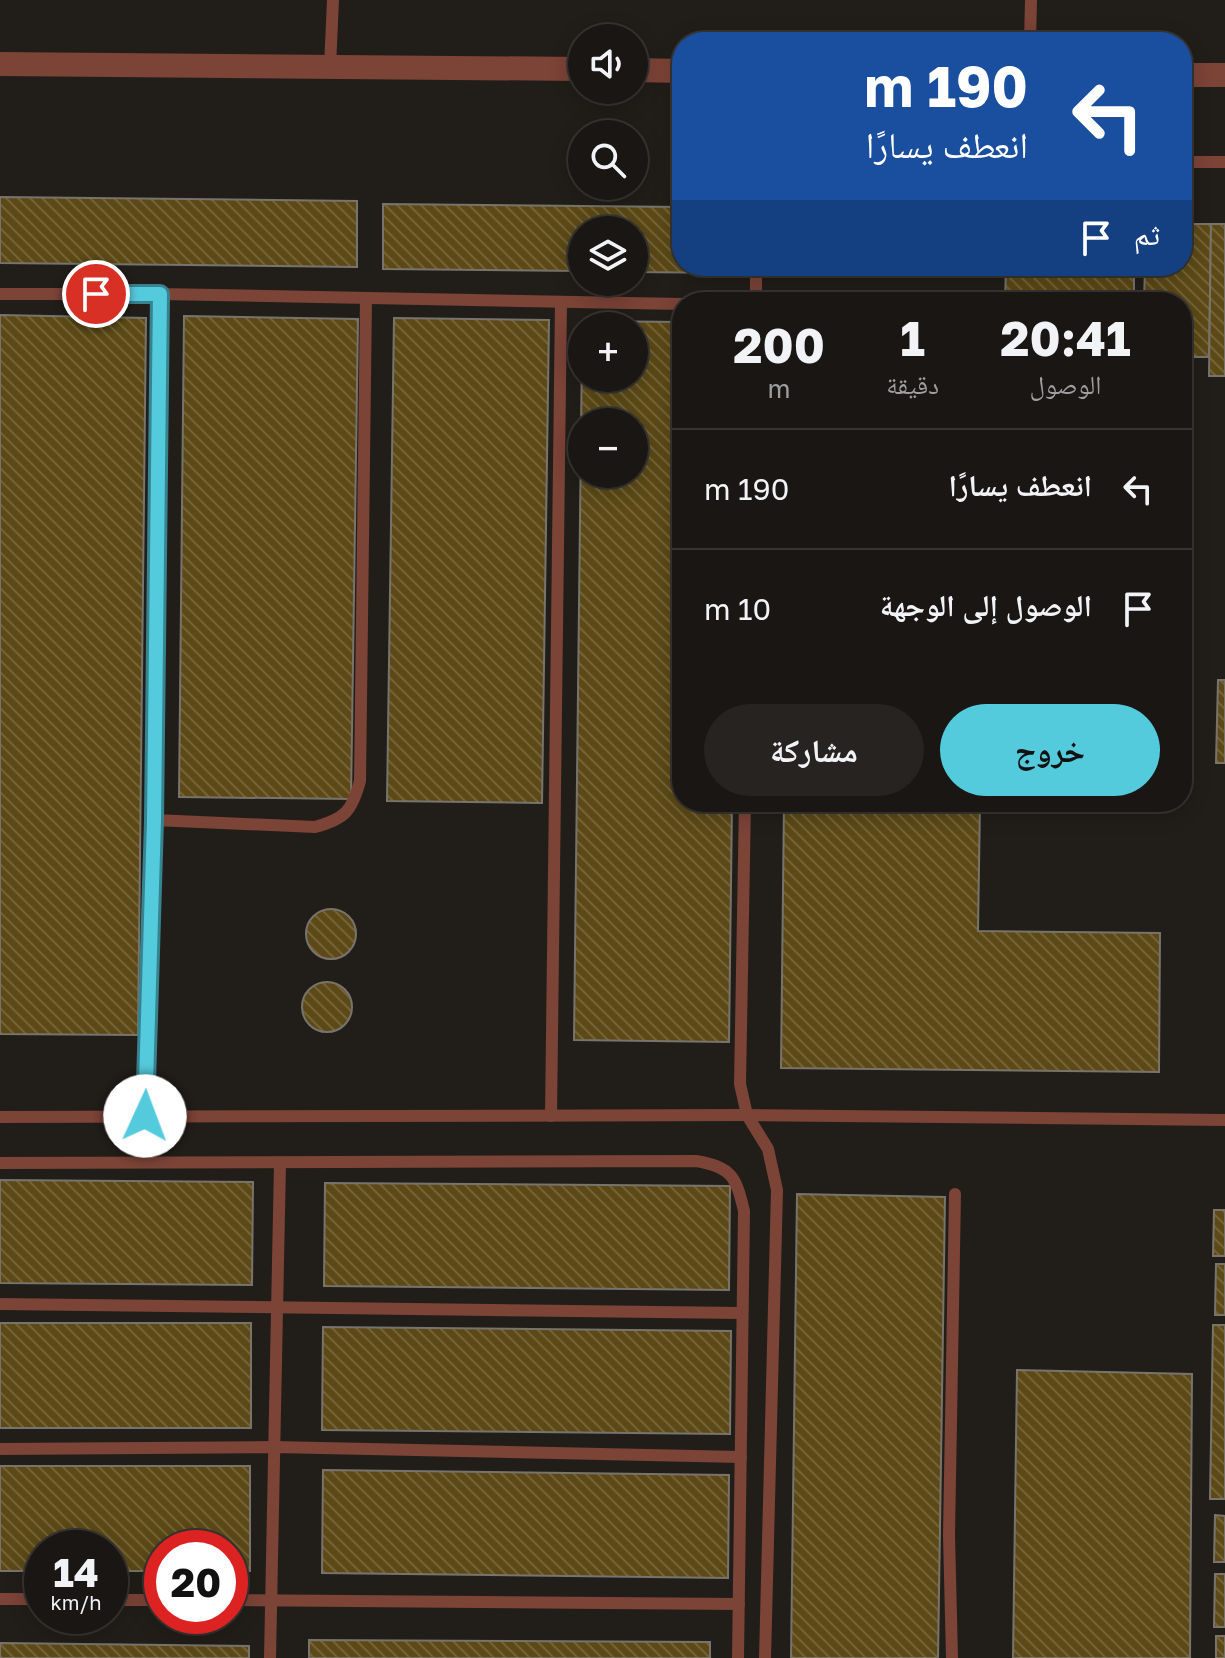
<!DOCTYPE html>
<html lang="ar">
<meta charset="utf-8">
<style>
:root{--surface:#191613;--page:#262321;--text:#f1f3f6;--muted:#9f9fa0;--line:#373533;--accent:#54cadd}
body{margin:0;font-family:"Golos Text","Noto Naskh Arabic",sans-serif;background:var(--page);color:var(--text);direction:rtl;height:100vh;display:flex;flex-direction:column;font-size:30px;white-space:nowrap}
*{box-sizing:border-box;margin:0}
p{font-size:26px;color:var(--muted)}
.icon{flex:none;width:44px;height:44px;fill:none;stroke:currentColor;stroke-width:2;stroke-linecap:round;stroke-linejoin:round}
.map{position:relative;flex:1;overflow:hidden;direction:ltr}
.drawer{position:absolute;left:672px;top:292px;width:520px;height:520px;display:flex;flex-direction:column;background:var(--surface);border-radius:32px;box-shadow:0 4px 20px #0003,0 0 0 2px var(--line);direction:rtl}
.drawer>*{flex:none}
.top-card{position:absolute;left:672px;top:32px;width:520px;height:244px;border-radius:32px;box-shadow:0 4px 20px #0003,0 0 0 2px var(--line);direction:rtl;background:#1a4fa0;color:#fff;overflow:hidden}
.buttons{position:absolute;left:568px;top:24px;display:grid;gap:16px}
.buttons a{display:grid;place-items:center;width:80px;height:80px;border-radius:50%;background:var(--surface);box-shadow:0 4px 20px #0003,0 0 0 2px var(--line);font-size:40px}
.speed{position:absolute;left:24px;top:1530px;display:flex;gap:16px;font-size:40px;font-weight:700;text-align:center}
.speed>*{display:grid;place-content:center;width:104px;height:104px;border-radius:50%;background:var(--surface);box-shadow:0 4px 20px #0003,0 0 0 2px var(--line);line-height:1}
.speed small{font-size:20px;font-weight:400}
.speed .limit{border:12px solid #d22;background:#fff;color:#111}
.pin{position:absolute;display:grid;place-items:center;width:68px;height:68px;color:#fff;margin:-34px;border:4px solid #fff;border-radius:50%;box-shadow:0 2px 8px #0007}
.me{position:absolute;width:88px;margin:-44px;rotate:2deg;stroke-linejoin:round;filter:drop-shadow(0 0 6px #0008)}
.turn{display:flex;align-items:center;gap:28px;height:168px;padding:0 32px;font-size:36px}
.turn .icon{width:104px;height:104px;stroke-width:2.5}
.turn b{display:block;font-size:56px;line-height:68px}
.then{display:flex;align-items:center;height:76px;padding:0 32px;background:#0003;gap:16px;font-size:30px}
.eta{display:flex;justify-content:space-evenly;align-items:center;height:136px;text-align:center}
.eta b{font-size:48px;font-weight:700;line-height:56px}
.button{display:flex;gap:16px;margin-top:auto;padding:16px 32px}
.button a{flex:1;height:92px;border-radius:48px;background:var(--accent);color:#111;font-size:32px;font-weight:700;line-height:92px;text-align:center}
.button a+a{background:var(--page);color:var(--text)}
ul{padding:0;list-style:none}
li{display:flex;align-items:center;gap:24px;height:120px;padding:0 32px;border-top:2px solid var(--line)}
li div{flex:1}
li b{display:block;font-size:30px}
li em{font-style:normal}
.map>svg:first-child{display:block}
.building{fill:url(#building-back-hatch);stroke:#78746d;stroke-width:2;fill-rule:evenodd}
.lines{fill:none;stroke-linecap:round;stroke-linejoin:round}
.lane{stroke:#7c4337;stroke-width:12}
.street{stroke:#7c4337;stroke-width:24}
.route-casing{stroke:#378390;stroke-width:20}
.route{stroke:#54cadd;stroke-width:14}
</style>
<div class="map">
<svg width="1225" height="1658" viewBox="0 0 1225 1658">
<defs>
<pattern id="building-back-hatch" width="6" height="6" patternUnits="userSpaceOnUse" patternTransform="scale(2)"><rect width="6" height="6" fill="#5c4916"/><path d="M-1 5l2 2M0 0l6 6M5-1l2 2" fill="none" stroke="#736337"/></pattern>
</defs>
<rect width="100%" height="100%" fill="#211e19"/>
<g class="building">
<polygon points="0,197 357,201 357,267 0,263"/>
<polygon points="383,204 682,207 682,266 734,266 734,273 634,272 634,230 582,230 582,271 383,269"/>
<polygon points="1182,224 1211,224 1209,357 1182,357 1182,302 1144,302 1145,266 1182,266"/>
<polygon points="1211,224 1225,224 1225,376 1209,376"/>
<polygon points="1006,266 1134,266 1134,302 1005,302"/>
<polygon points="0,315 146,318 138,1035 0,1034"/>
<polygon points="184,316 358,319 351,799 179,797"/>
<polygon points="394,318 549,320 542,803 387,801"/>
<path d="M 582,321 L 682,322 L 682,802 L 732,802 L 729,1042 L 574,1040 L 582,346 L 582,378 L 634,378 L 634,326 L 582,326 ZM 582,422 L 634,422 L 634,474 L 582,474 Z"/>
<polygon points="1218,680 1225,680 1225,763 1216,763"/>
<polygon points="784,802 980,802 978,931 1160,933 1159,1072 781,1068"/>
<circle cx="331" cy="934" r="25"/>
<circle cx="327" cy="1007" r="25"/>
<polygon points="0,1180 253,1182 252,1285 0,1283"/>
<polygon points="325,1183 730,1186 729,1290 324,1286"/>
<polygon points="797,1194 945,1197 938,1658 791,1658"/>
<polygon points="1214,1210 1225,1210 1225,1256 1213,1256"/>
<polygon points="1216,1264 1225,1264 1225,1315 1215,1315"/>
<rect x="0" y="1323" width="251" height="105"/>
<polygon points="1213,1325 1225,1325 1225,1499 1210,1499"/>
<polygon points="323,1327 731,1331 730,1434 322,1430"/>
<polygon points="1017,1370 1192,1374 1190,1658 1013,1658"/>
<polygon points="0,1466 250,1466 250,1571 230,1571 230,1548 162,1548 162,1571 110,1571 110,1548 42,1548 42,1571 0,1571"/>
<polygon points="323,1470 729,1475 728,1578 322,1573"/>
<polygon points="1215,1515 1225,1516 1225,1562 1214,1562"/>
<polygon points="1215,1574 1225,1574 1225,1627 1214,1627"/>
<rect x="1216" y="1636" width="9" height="22"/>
<polygon points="309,1640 710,1642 710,1658 309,1658"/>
<polygon points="0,1643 249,1646 249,1658 0,1658"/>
</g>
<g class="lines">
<g class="lane">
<polyline points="1030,42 1031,0"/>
<polyline points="330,67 333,0"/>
<polyline points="1182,162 1225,162"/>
<polyline points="0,294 160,294 682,304"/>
<polyline points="756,302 756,266"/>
<polyline points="745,802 740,1084 747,1115 768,1149 777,1190 765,1658"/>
<path d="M 154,820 L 315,827 C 345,819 352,811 360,781 L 366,298"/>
<polyline points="145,1116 154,820 160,294"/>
<polyline points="551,1116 561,302"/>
<polyline points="0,1117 747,1115 1225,1120"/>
<path d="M 0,1163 L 696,1161 C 732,1167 736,1177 744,1211 L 738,1658"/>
<polyline points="0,1304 742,1313"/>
<polyline points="0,1449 274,1447 741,1457"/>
<polyline points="0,1599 42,1599"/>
<polyline points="110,1600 162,1600"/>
<polyline points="230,1600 739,1604"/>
<polyline points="270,1658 280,1163"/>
<polyline points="952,1658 949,1535 955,1194"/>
</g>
<g class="street">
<polyline points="0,64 582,69"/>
<polyline points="634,70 682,71"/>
<polyline points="1182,75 1225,75"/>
</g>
</g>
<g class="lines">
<g class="route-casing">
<polyline id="route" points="96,294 160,294 154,820 145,1116"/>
</g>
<use href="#route" class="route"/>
</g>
</svg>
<div class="buttons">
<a><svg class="icon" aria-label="sound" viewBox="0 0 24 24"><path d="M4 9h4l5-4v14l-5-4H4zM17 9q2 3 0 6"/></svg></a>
<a><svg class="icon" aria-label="search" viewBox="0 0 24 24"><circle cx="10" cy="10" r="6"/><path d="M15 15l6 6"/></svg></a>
<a><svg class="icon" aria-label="layers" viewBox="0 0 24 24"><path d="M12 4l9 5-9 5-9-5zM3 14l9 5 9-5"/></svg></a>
<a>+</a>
<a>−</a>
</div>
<div class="speed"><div>14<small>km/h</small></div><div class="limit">20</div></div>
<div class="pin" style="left:96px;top:294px;background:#d93025"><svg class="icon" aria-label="arrive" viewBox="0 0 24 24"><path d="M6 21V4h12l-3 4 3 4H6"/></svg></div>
<svg class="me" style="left:145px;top:1116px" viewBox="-20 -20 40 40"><circle r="19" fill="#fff"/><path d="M0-13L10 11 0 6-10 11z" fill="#54cadd"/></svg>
<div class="top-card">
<div class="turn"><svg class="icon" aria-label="left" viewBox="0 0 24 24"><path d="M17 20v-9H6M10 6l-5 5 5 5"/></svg><div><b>190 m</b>انعطف يسارًا</div></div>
<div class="then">ثم<svg class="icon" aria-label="arrive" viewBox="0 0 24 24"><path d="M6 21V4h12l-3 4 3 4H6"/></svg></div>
</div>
<section class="drawer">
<div class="eta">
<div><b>20:41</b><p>الوصول</p></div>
<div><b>1</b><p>دقيقة</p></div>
<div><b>200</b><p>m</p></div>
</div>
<ul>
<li><svg class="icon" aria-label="left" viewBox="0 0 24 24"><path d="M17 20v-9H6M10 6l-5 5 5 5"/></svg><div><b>انعطف يسارًا</b></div><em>190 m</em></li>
<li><svg class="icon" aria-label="arrive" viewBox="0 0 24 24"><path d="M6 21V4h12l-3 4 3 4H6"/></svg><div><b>الوصول إلى الوجهة</b></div><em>10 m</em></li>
</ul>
<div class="button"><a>خروج</a><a>مشاركة</a></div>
</section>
</div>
